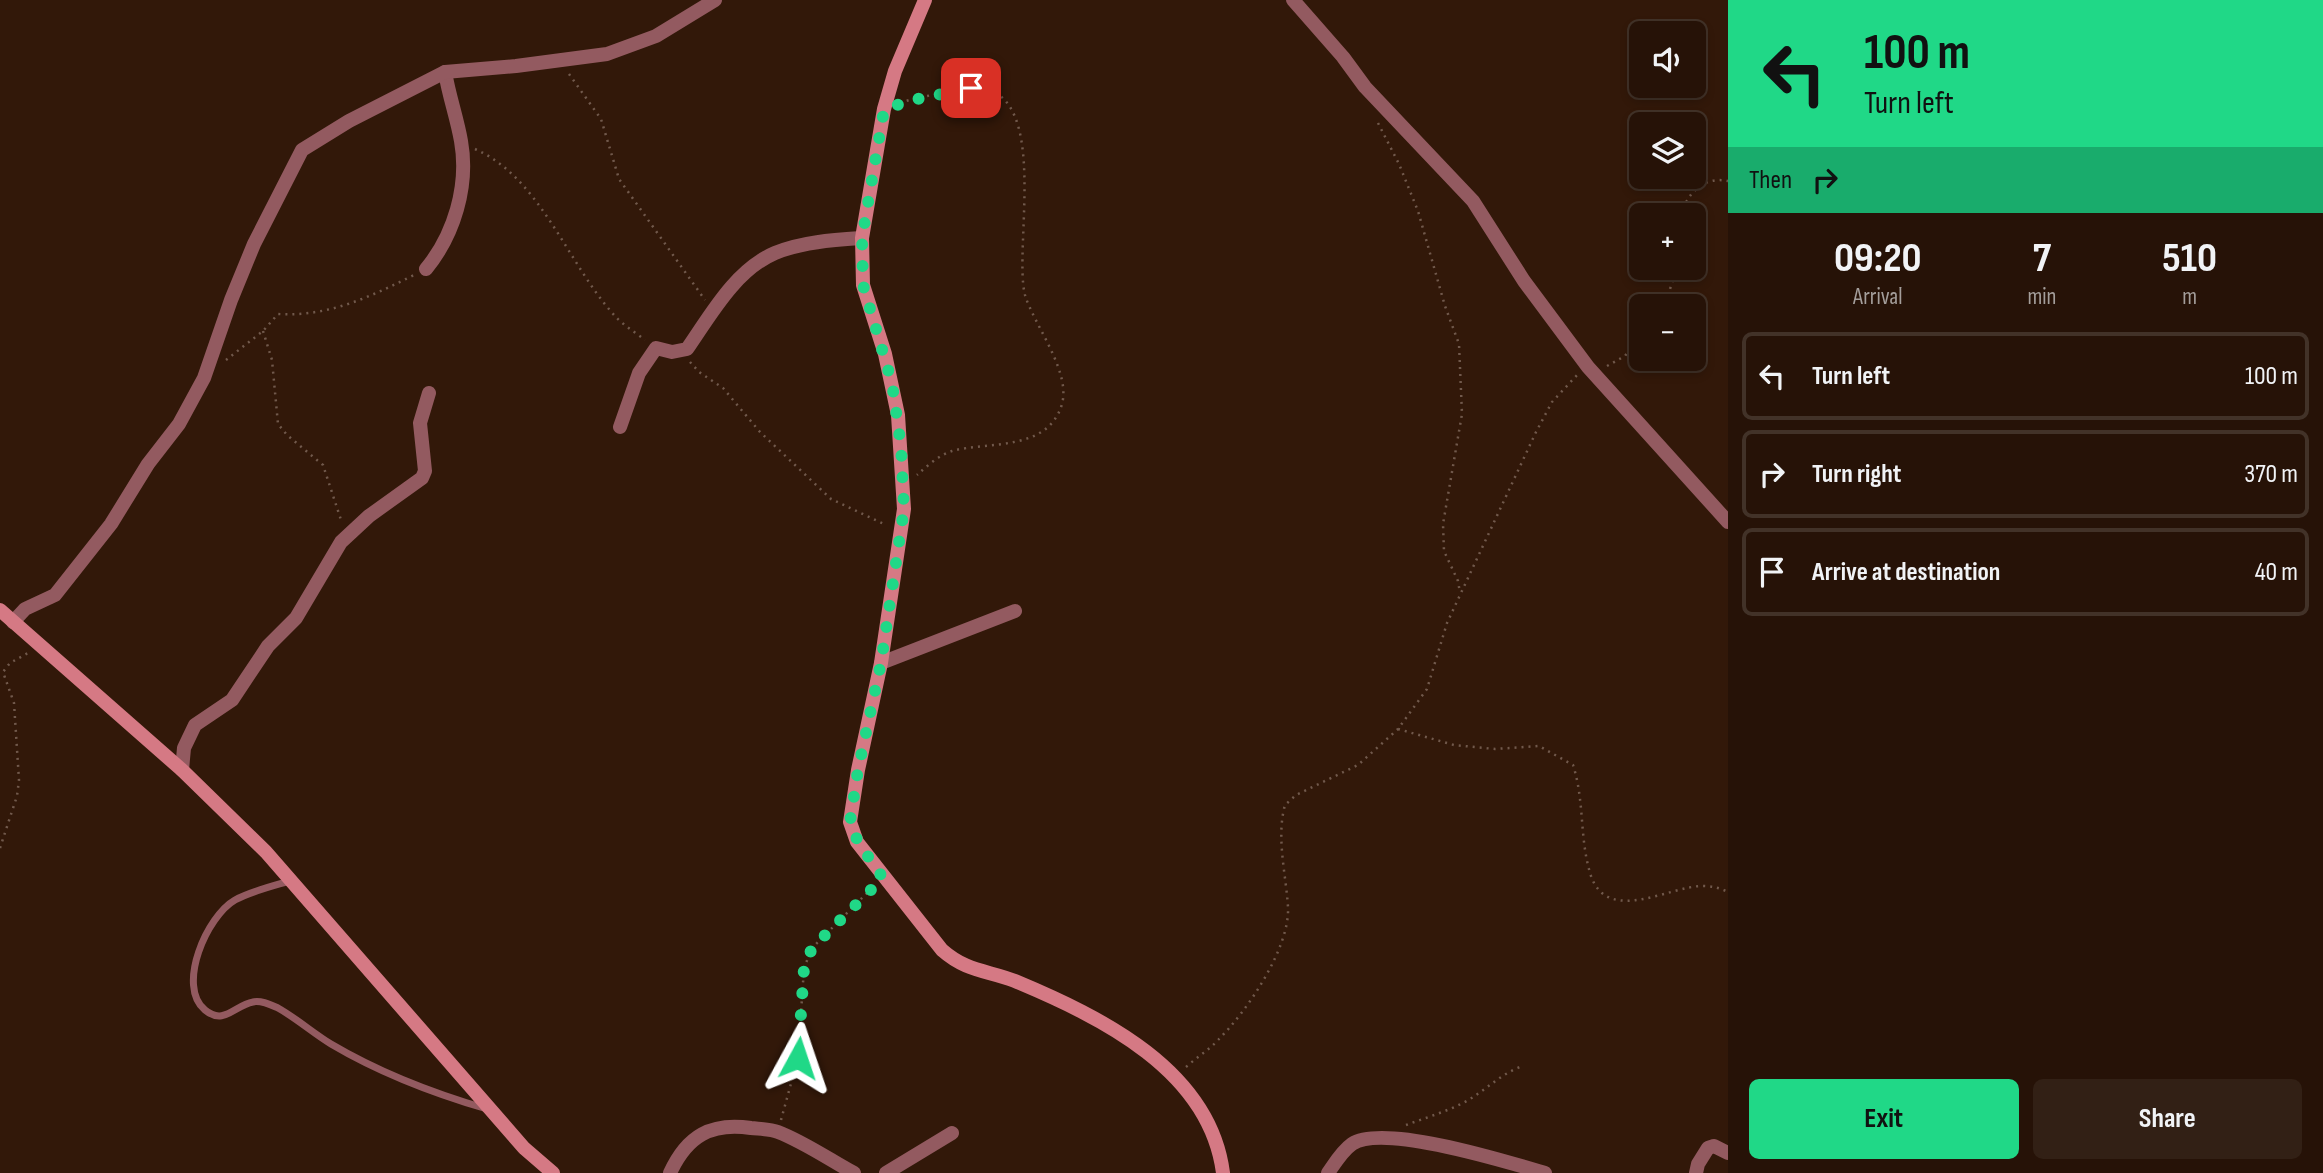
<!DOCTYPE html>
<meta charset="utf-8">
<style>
:root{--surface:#261207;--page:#322015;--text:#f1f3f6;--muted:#a49e9b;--line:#423228;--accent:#20d887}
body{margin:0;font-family:"Sofia Sans Condensed",sans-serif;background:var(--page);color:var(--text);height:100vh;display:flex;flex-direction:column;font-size:26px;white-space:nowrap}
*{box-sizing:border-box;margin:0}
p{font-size:23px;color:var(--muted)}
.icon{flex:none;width:38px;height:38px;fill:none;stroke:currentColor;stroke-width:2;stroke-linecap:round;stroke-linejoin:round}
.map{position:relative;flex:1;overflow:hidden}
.drawer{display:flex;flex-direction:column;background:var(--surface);width:595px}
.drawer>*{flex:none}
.top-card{background:#20d887;color:#111;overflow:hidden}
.controls{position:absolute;left:1629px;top:21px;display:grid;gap:14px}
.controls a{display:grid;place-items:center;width:77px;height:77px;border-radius:10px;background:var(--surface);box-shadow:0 4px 10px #0003,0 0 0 2px var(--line);font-size:35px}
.pin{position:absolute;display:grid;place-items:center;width:60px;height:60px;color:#fff;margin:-30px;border-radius:14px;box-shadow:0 4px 10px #0006}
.me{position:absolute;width:77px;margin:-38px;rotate:5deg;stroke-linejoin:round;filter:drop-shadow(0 0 5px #0008)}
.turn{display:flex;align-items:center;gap:24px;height:147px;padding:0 21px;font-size:32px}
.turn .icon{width:91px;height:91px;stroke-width:2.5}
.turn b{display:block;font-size:49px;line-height:60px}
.then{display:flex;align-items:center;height:66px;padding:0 21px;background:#0003;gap:14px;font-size:26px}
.eta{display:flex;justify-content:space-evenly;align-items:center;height:119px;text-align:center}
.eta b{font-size:42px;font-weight:700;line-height:49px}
.action{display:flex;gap:14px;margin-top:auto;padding:14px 21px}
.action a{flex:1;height:80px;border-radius:10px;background:var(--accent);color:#111;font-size:28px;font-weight:700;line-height:80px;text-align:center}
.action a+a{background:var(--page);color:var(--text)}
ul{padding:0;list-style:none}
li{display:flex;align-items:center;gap:21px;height:88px;margin:0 14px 10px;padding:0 7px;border:4px solid var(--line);border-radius:10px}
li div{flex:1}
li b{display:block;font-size:26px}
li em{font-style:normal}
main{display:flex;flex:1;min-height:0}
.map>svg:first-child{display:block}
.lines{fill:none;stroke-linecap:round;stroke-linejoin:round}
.path{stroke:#71594c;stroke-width:2.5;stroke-dasharray:2 5;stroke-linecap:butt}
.lane{stroke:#935a60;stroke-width:7}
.street{stroke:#935a60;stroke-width:14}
.secondary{stroke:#d57984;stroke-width:14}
.route{stroke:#20d887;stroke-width:12;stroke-dasharray:0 21.6}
</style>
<main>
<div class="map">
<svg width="1728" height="1173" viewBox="0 0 1728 1173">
<rect width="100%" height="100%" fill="#321809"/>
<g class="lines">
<g class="path">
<polyline points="569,74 601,119 619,179 705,300"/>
<path d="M 900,103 C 914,98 928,96 942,93 C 953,91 966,87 978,88 C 1051,92 1013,249 1025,295 C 1034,325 1071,371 1062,404 C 1048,452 988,441 952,451 C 939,455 927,466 917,475"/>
<polyline points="1378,123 1399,164 1418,211 1445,306 1459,344 1462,414 1443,524 1444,551 1458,581 1460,593"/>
<path d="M 475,149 C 541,178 568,265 615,316 C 623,325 635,332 645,340"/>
<path d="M 1681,215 C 1687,193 1704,176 1728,181"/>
<polyline points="1658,306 1670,289 1677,268"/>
<polyline points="263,331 272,360 278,424 287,435 323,465 342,523"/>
<path d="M 226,360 L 263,331 L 278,314 C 328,317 370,297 414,275"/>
<polyline points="690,362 699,372 723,388 760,432 831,499 886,525"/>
<polyline points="1607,366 1625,356 1642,331"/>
<path d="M 1398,729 L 1454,745 L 1495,749 L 1539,746 L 1573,765 C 1585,802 1579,839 1591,876 C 1608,925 1670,886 1702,886 C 1712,886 1720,888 1728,892"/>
<polyline points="0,848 17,796 19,780 14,703 3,672 10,663 28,653"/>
<path d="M 1186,1067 C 1197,1057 1209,1050 1219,1039 C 1247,1011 1290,948 1288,907 C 1286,874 1276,837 1285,805 L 1296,795 L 1358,765 L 1398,729 L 1427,689 L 1447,623 L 1536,432 L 1552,402 L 1578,374"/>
<polyline points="781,1120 798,1058 804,968 812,948 873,887"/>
<path d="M 1406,1125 C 1425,1118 1445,1112 1463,1103 C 1484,1092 1499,1075 1520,1067"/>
</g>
<path class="lane" d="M 290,881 C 273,886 252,891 235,900 C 207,916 176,986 205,1010 C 224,1026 235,1005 253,1002 C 261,1000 271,1005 278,1008 C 296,1018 313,1033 331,1044 C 380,1073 432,1093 487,1109"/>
<g class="street">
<polyline points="1293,0 1343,57 1365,87 1473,201 1524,281 1588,367 1728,522"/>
<path d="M 426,269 C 454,235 469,186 461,141 C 457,118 449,96 445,72"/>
<path d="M 620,427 L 639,373 L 656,348 L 672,352 L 687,349 C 710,316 735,270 775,253 C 802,242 833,240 862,238"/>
<polyline points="13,622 25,609 55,595 111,524 148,464 179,424 204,378 231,300 254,244 302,150 349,121 445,72 516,66 607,54 656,36 715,0"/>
<polyline points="881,663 1015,611"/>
<polyline points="182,770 184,748 195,725 232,700 268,646 296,618 341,542 369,516 422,478 425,471 420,423 429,393"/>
<path d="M 670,1173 C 687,1136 711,1122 751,1128 C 760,1129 770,1129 778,1132 C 804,1142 830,1160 854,1173"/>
<polyline points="886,1173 952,1133"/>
<path d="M 1328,1173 C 1335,1163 1342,1151 1352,1144 C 1383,1123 1508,1162 1545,1173"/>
<polyline points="1696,1173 1698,1164 1708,1148 1714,1146 1728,1153"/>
</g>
<g class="secondary">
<path d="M 925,0 L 895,71 L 884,109 L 862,238 L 863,285 L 885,354 L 898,415 L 904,509 L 881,663 L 858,770 L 850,822 L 857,842 L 942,950 C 967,972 987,970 1015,981 C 1101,1017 1210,1070 1223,1173"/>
<polyline points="0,610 182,770 266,852 524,1148 553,1173"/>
</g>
</g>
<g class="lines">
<polyline class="route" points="798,1058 804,968 812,948 883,878 858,842 850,822 858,770 881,663 904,509 901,446 892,383 863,285 862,238 884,110 908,101 971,88"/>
</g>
</svg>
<div class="controls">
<a><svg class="icon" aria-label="sound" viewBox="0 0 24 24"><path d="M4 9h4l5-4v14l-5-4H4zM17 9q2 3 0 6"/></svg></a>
<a><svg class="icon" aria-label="layers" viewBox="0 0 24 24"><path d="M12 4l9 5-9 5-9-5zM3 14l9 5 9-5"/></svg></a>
<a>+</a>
<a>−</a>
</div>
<div class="pin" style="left:971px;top:88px;background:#d93025"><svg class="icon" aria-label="arrive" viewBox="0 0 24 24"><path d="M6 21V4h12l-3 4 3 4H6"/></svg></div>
<svg class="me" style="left:798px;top:1058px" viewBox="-20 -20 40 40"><path d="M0-17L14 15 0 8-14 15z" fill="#20d887" stroke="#fff" stroke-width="4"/></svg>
</div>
<section class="drawer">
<div class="top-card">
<div class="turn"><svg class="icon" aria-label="left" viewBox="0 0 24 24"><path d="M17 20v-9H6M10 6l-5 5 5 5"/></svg><div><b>100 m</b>Turn left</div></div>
<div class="then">Then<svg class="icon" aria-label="right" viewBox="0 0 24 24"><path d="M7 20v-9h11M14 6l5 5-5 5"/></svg></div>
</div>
<div class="eta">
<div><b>09:20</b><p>Arrival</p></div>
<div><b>7</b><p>min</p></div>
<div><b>510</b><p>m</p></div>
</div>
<ul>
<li><svg class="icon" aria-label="left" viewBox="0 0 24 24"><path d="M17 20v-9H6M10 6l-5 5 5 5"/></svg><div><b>Turn left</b></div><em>100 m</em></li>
<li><svg class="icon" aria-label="right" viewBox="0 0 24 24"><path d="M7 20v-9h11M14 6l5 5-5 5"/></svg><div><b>Turn right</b></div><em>370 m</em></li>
<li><svg class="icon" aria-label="arrive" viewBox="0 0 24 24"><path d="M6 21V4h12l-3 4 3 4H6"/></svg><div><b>Arrive at destination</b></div><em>40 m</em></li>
</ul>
<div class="action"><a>Exit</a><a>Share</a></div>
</section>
</main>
